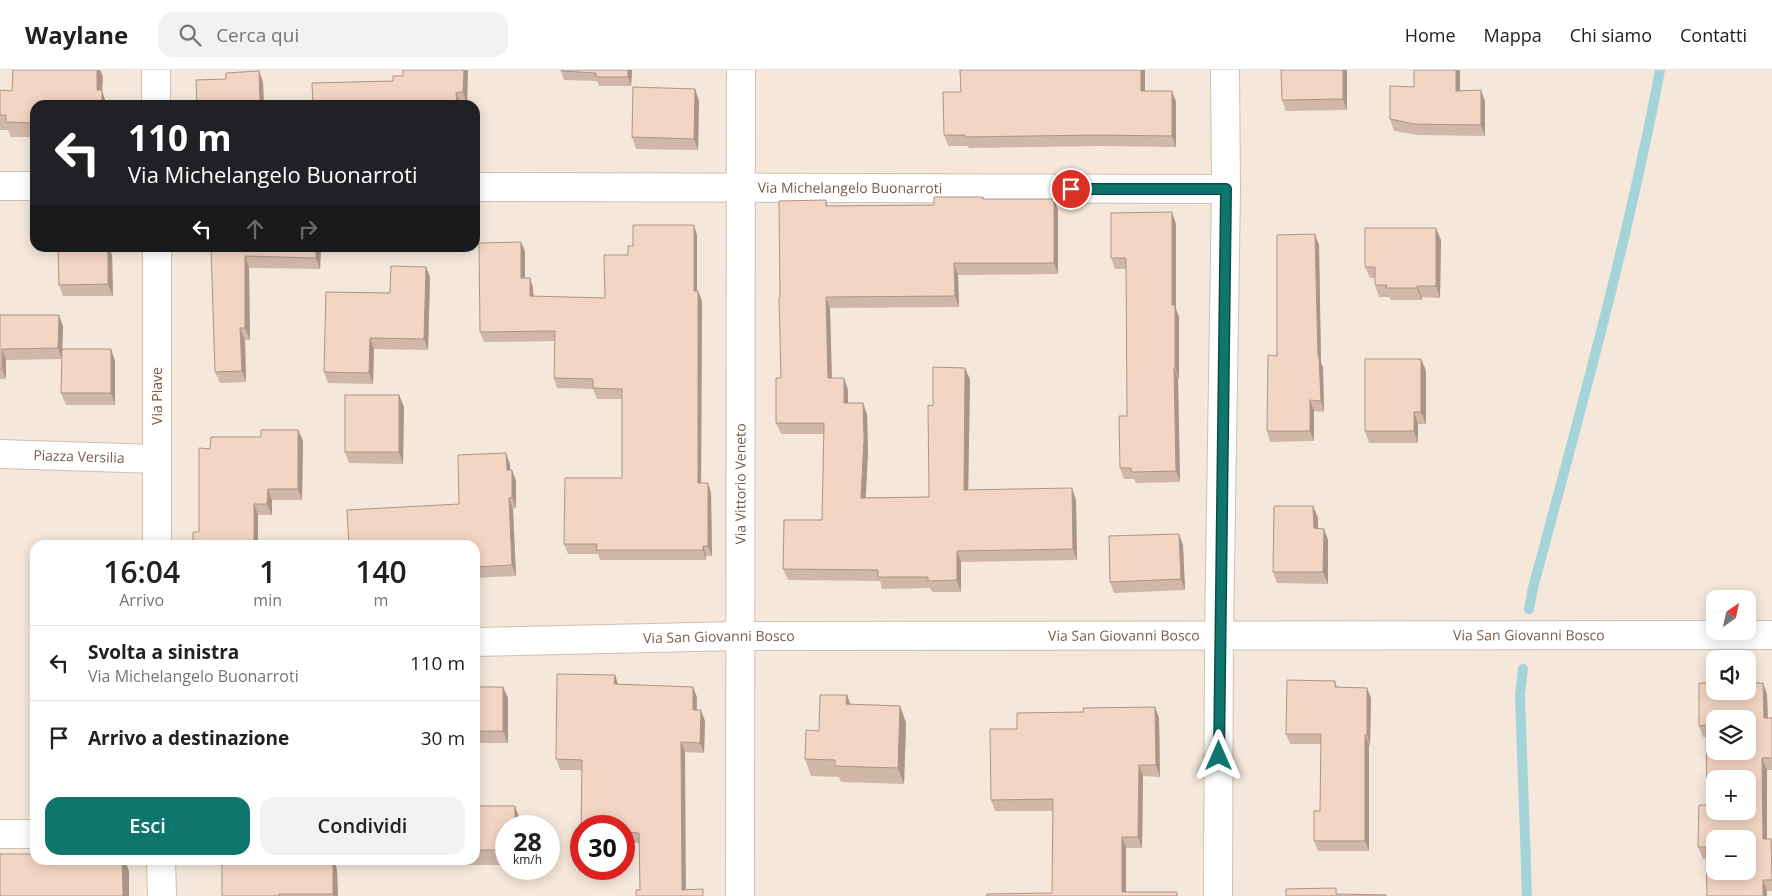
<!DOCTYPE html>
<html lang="it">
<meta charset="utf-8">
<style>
:root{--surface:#fff;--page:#f2f2f2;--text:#202124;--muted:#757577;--line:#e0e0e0;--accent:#0f766e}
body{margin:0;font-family:"Open Sans",sans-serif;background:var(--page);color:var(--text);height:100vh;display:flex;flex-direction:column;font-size:19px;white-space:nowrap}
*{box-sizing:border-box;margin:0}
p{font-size:16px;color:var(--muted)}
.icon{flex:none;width:28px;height:28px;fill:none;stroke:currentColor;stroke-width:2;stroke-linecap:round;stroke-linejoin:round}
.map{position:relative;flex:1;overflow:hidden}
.sheet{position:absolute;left:30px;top:470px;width:450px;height:325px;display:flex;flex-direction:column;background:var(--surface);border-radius:15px;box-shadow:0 2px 12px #0003}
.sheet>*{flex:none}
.guide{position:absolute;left:30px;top:30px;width:450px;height:152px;border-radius:15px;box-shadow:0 2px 12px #0003;background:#202124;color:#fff;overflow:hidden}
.needle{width:32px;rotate:34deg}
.fabs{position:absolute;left:1706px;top:520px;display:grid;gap:10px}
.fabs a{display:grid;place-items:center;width:50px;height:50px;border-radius:10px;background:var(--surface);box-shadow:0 2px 12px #0003;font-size:25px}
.speed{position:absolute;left:495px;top:745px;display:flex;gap:10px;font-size:25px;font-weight:700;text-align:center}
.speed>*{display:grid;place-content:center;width:65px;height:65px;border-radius:50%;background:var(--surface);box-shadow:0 2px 12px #0003;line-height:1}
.speed small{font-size:12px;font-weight:400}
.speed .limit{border:8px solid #d22;background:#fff;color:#111}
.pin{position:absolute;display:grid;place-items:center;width:42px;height:42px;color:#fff;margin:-21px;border:2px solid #fff;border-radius:50%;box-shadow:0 1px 5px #0007}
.me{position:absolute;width:55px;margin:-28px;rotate:0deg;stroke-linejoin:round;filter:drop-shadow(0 0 4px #0008)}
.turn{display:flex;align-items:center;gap:18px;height:105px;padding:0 15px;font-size:22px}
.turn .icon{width:65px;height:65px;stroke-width:2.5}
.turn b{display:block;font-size:35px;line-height:42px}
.lanes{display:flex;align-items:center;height:48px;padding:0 15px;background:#0003;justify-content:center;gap:25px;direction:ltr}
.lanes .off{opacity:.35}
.eta{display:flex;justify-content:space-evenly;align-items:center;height:85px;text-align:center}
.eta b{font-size:30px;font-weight:600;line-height:35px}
.primary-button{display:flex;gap:10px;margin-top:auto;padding:10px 15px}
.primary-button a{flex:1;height:58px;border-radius:15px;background:var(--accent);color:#fff;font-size:20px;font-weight:600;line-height:58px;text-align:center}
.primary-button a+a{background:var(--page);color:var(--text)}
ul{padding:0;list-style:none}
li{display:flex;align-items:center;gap:15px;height:75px;padding:0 15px;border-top:1px solid var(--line)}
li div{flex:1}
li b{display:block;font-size:19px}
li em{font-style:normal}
header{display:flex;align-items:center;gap:30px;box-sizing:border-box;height:70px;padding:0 25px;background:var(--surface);border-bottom:1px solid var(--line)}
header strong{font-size:24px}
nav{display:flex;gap:28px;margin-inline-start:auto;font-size:18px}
.search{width:350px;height:45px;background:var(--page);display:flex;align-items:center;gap:12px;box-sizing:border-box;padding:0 18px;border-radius:15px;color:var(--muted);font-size:19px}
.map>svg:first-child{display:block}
.residential{fill:#f5e8da;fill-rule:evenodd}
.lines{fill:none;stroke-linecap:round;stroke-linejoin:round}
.stream{stroke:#a5d3da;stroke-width:10}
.minor-casing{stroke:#d1beb0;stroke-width:30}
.minor{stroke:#fff;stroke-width:28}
.wall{fill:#d1b7a8}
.shaded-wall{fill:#aa9588}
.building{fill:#f3d5c3;stroke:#aa9588;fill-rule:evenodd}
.route-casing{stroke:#0a4d48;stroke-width:12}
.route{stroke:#0f766e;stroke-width:9}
.labels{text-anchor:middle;stroke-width:5;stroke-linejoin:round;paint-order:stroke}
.street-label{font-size:14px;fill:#7a5c4d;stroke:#fffaf3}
</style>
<header>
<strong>Waylane</strong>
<div class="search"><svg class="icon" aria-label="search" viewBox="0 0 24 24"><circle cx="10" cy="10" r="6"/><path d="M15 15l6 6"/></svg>Cerca qui</div>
<nav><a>Home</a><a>Mappa</a><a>Chi siamo</a><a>Contatti</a></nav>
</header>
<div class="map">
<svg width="1772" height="826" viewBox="0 0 1772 826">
<rect width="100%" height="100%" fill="#fdf6ec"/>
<path class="residential" d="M 0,0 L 1772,0 L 1772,826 L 0,826 ZM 35,35 L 475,35 L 475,178 L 35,178 ZM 35,475 L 475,475 L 475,790 L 35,790 ZM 1715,529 L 1748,529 L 1748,561 L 1715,561 ZM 1715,589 L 1748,589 L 1748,621 L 1715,621 ZM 1715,649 L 1748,649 L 1748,681 L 1715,681 ZM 1715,709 L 1748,709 L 1748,741 L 1715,741 ZM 506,756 L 549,756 L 549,799 L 506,799 ZM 581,756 L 624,756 L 624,799 L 581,799 ZM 1715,769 L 1748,769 L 1748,801 L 1715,801 Z"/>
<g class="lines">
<g class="stream">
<path d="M 1529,539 L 1533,518 C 1579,346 1627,175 1660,0"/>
<polyline points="1523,599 1520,625 1527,826"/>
</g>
<g class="minor-casing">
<g id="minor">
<polyline points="156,0 156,35"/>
<polyline points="0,116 35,116"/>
<path id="s1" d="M 475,117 L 1226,119"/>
<path id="s2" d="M 0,384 L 157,389"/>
<polyline points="157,475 157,178"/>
<path id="s3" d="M 475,572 L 739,566 L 1772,565"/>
<polyline points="0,764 35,764"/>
<polyline points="161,790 162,826"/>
<path id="s4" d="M 740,826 L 741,0"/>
<polyline points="1218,826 1219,566 1226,119 1225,0"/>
</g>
</g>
<use href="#minor" class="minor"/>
</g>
<g class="wall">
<polygon points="13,0 100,0 103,7 102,21 107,35 35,35 35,67 11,67 8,60 0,60 0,20 12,21"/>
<polygon points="403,0 468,0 467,34 461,34 393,11 403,6"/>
<polygon points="632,0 631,16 599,16 597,11 564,10 561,1"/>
<polygon points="960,0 1145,0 1145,21 1172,21 1176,32 1176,77 1100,76 969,78 968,76 948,76 944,65 961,22"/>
<polygon points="1347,0 1347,40 1286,41 1282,30"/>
<polygon points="695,19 699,31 698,80 636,79 632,67"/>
<polygon points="1481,20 1485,32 1485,66 1418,65 1394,61 1390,49 1460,21"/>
<polygon points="983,127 984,129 1054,129 1058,140 1058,204 958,205 959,237 830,238 832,308 844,308 848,320 848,333 867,344 868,381 866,427 929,427 933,336 970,309 968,420 1076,430 1077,490 961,492 961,522 932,522 930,518 882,519 880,511 788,510 783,499 822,450 824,364 781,364 776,353 781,308 780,228 826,130 828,136 934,135"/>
<polygon points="1176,154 1176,239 1179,247 1179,309 1178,309 1180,412 1136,413 1134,409 1124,409 1120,398 1127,346 1126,199 1115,199 1111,188"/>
<polygon points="697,165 697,221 698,221 702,231 701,413 708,413 711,423 712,486 706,486 706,490 600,490 598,484 568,484 564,474 622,408 622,329 597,329 593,319 557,318 554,308 555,271 484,272 480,262 521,172 525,182 525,208 530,208 533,218 533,226 605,228 633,176"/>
<polygon points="1441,170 1440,228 1422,227 1422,230 1391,230 1389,227 1379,227 1375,215 1375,208 1370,208 1365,197"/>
<polygon points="1319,175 1321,293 1323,297 1324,342 1314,341 1314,371 1270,372 1267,361 1277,286"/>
<polygon points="58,178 109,178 112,185 113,226 63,226 59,215"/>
<polygon points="211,178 321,178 320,199 249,198 250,270 245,270 246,312 220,313 215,302"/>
<polygon points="426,197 430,207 428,280 374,279 373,314 328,313 324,302 390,223"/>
<polygon points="0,245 63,256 62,279 111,279 115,291 115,335 66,335 61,323 62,289 6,290 6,309 0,309"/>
<polygon points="1421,289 1426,301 1426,354 1418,354 1418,373 1369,373 1365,361"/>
<polygon points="399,325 404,337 403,394 349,393 345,382"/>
<polygon points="298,360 303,371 302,430 272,430 272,445 258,445 258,475 193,475 199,462 210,379 261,367"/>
<polygon points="510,394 510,400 512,400 516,411 516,438 513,439 516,506 475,508 475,475 459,434"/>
<polygon points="1313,436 1318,448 1318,458 1324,459 1328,470 1328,514 1277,513 1273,502"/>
<polygon points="1179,464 1183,475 1185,520 1114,523 1110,512"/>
<polygon points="615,605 618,614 697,627 697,640 705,651 704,683 685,682 640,820 639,773 624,772 624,756 581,756 581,761 582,700 560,700 556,689"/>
<polygon points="1335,611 1337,617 1371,628 1370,675 1369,675 1369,781 1318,781 1314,771 1320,741 1321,674 1290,674 1286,664"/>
<polygon points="475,617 503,617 508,628 508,673 475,673"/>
<polygon points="1767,624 1768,648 1772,648 1772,700 1767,700 1767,769 1771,769 1772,771 1772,821 1767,821 1767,826 1707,826 1706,789 1703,789 1698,777 1707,735 1707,667 1703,667 1699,656"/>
<polygon points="847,625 850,634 900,636 906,653 904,714 841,712 839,707 811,706 805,689 819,661"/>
<polygon points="1155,637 1159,648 1160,707 1143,706 1142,778 1126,778 1126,822 1177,822 1178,826 987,826 1052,823 1053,741 995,741 991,730 1017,659 1084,642"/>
<polygon points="475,736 515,736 520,751 506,756 506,795 442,795 440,790 475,790"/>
<polygon points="275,790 334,790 337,800 338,826 222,826"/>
<polygon points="407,790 440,790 407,791"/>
</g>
<g class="shaded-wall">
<polygon points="97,0 100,0 103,7 102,21 107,35 102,35 97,20"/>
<polygon points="464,0 468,0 467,34 463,22"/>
<polygon points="628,0 632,0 631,16 628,7"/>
<polygon points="1141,0 1145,0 1145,32 1141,21"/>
<polygon points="1343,0 1347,0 1347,40 1343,29"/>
<polygon points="1456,0 1460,0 1460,33 1456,21"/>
<polygon points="259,1 263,12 264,35 260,35"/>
<polygon points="695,19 699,31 698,80 694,69"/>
<polygon points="1481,20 1485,32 1485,66 1481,55"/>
<polygon points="1172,21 1176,32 1176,77 1172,66"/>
<polygon points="456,23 461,34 461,35 457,35"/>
<polygon points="1054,129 1058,140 1058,204 1054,193"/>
<polygon points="1172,142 1176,154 1176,239 1179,247 1179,309 1175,298 1172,235"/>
<polygon points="694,155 697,165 697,231 694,221"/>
<polygon points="1436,158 1441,170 1440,228 1436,216"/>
<polygon points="1315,164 1319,175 1321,293 1323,297 1324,342 1321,331 1318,286"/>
<polygon points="521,172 525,182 525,218 521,208"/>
<polygon points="108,178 109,178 112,185 113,226 108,214"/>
<polygon points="316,178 321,178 320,199 316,188"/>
<polygon points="245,186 249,198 250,270 245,258"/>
<polygon points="954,193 958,205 959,237 955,226"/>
<polygon points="426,197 430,207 428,280 424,269"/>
<polygon points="530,208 533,218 534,236 530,226"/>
<polygon points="1417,216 1422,227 1422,230 1417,218"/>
<polygon points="698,221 702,231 701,423 698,413"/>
<polygon points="826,227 830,238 832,320 828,308"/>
<polygon points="59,245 63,256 62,289 58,278"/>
<polygon points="240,258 245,270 246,312 242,301"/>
<polygon points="370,268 374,279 373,314 369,303"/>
<polygon points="2,279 6,290 6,309 2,298"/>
<polygon points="111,279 115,291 115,335 111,323"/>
<polygon points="1421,289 1426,301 1426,354 1421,342"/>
<polygon points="965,298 970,309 968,431 964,420"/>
<polygon points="1174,298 1178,309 1180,412 1176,401"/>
<polygon points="844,308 848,320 848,345 844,333"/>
<polygon points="399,325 404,337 403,394 399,382"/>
<polygon points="1310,330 1314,341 1314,371 1310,361"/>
<polygon points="863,333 867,344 868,381 865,439 861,428"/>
<polygon points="1414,342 1418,354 1418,373 1414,361"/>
<polygon points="298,360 303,371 302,430 298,419"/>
<polygon points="506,383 510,394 511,411 507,400"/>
<polygon points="512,400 516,411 516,438 512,427"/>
<polygon points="708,413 711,423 712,486 708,476"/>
<polygon points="1072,418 1076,430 1077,490 1073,479"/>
<polygon points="268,419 272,430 272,445 267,434"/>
<polygon points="509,428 513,439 516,506 512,495"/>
<polygon points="254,434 258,445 258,475 254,475"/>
<polygon points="1313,436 1318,448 1318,470 1314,458"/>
<polygon points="1324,459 1328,470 1328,514 1323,502"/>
<polygon points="1179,464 1183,475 1185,520 1181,509"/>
<polygon points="703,476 706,486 706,490 703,480"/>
<polygon points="957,481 961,492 961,522 957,510"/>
<polygon points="615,605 618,615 614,614"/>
<polygon points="1763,613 1767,624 1768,660 1764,648"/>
<polygon points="503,617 508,628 508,673 503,661"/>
<polygon points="693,617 697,627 696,650 693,640"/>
<polygon points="1367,618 1371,628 1370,675 1367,665"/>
<polygon points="847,625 853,642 846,634"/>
<polygon points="900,636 906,653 904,714 898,698"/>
<polygon points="1155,637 1159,648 1160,707 1156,695"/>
<polygon points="701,640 705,651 704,683 700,673"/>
<polygon points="1365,665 1369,675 1369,781 1365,771"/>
<polygon points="681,672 685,682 686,826 682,820"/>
<polygon points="1762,688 1767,700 1767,781 1763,769"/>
<polygon points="1139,695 1143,706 1142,778 1138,767"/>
<polygon points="515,736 520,751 520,756 515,756"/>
<polygon points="1122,767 1126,778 1126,826 1122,822"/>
<polygon points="122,790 125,790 129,801 129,826 123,826"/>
<polygon points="333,790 334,790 337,800 338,826 334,826 333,824"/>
<polygon points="1763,810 1767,821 1767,826 1763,826"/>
</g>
<g class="building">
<polygon points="13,0 97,0 97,20 102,20 102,35 35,35 35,53 6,52 6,45 0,45 0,20 12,21"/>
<polygon points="403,0 464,0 463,22 456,23 457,35 313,35 312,13 393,11 393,6 403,6"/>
<polygon points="561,0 628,0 628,7 596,7 596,3 561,1"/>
<polygon points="960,0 1141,0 1141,21 1172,21 1172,66 1096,65 965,67 965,65 944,65 943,22 961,22"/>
<polygon points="1281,0 1343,0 1343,29 1282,30"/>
<polygon points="1414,0 1456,0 1456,21 1481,20 1481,55 1414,54 1390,49 1390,16 1414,17"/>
<polygon points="259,1 260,35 197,35 196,10 226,9 226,3"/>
<polygon points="633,17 695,19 694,69 632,67"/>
<polygon points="934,127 983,127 983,129 1054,129 1054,193 954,193 955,226 826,227 828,308 844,308 844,333 863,333 864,369 861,428 929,427 928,335 933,336 933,297 965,298 964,420 1072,418 1073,479 957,481 957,510 928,511 928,507 878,507 878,500 783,499 784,450 822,450 824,353 776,353 776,308 781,308 779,228 780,228 779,131 826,130 826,136 934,135"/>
<polygon points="1172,142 1172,235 1175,235 1175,298 1174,298 1176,401 1132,402 1131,398 1120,398 1119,346 1127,346 1126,188 1111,188 1111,143"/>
<polygon points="633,155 694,155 694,221 698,221 698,413 708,413 708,476 703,476 703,480 596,480 597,474 564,474 565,408 622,408 622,319 593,318 593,309 554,308 555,261 480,262 479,173 521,172 521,208 530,208 530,226 605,228 604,185 628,185 628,176 633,176"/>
<polygon points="1365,158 1436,158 1436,216 1417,216 1417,218 1386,218 1387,215 1375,215 1375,197 1365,197"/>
<polygon points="1315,164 1318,286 1319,286 1321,331 1310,330 1310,361 1267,361 1268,285 1277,286 1277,165"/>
<polygon points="58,178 108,178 108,214 59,215"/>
<polygon points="211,178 316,178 316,188 245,186 245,258 240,258 242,301 215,302"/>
<polygon points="391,196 426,197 424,269 370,268 369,303 324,302 326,222 390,223"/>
<polygon points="0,245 59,245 58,278 2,279 2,298 0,298"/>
<polygon points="62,279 111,279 111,323 61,323"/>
<polygon points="1365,289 1421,289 1421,342 1414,342 1414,361 1365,361"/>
<rect x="345" y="325" width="54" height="57"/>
<polygon points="261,360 298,360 298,419 268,419 267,434 254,434 254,475 193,475 193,462 199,462 199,378 210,379 211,367 261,367"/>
<polygon points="506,383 507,400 512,400 512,427 509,428 512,495 475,497 475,475 349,475 347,440 459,434 458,385"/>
<polygon points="1274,436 1313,436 1314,458 1324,459 1323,502 1273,502"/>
<polygon points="1179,464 1181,509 1110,512 1109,466"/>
<polygon points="557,604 615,605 614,614 693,617 693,640 701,640 700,673 681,672 682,820 703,819 703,826 636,826 636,820 640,820 639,763 624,762 624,756 581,756 581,761 582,690 556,689"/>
<polygon points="1287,610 1335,611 1335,617 1367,618 1367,665 1365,665 1365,771 1314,771 1314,741 1320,741 1321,664 1286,664"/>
<path d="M 1699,613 L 1715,613 L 1715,621 L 1748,621 L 1748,613 L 1763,613 L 1764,648 L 1772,648 L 1772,688 L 1762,688 L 1763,769 L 1771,769 L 1772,810 L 1763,810 L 1763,826 L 1707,826 L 1706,777 L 1698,777 L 1699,735 L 1707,735 L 1706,655 L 1699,656 ZM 1715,649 L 1748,649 L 1748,681 L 1715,681 ZM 1715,709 L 1748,709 L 1748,741 L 1715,741 ZM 1715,769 L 1748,769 L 1748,801 L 1715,801 Z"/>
<rect x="475" y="617" width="28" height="44"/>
<polygon points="820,625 847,625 846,634 900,636 898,698 835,696 835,690 805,689 806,660 819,661"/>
<polygon points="1155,637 1156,695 1139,695 1138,767 1122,767 1122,822 1177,822 1177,826 987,826 987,824 1052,823 1053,729 991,730 990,659 1017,659 1017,643 1084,642 1083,638"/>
<polygon points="475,736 515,736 515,756 506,756 506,780 475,780"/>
<polygon points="0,784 35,784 35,790 122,790 123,826 0,826"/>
<polygon points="333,790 333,824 279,824 279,826 222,826 222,791"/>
<polygon points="1336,818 1336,824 1386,825 1386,826 1286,826 1286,819"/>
</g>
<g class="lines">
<g class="route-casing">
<polyline id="route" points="1071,119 1226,119 1219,686"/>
</g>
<use href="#route" class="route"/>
</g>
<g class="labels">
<g class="street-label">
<text dy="5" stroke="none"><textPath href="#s1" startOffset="375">Via Michelangelo Buonarroti</textPath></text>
<text transform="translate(157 326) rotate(-90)" y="5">Via Piave</text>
<text dy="5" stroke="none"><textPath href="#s2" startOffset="79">Piazza Versilia</textPath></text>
<text dy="5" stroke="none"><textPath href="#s4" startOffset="412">Via Vittorio Veneto</textPath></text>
<text dy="5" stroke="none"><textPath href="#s3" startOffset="649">Via San Giovanni Bosco</textPath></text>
<text dy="5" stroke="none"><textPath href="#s3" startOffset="1054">Via San Giovanni Bosco</textPath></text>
<text dy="5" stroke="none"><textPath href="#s3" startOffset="244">Via San Giovanni Bosco</textPath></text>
</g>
</g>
</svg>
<div class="fabs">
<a><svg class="needle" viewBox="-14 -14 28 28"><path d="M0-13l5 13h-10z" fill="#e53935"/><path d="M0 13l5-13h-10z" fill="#757577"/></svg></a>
<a><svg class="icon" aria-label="sound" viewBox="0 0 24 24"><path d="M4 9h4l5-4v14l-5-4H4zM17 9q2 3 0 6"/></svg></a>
<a><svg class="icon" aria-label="layers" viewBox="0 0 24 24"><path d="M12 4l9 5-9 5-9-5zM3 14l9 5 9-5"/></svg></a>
<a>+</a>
<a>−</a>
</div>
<div class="speed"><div>28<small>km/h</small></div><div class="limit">30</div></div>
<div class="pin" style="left:1071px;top:119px;background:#d93025"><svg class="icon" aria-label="arrive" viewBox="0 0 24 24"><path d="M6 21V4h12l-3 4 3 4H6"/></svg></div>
<svg class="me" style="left:1219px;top:686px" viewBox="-20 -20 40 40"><path d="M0-17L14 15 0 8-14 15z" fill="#0f766e" stroke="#fff" stroke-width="4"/></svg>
<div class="guide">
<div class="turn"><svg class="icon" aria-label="left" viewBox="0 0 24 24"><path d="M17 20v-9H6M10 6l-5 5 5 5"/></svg><div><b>110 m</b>Via Michelangelo Buonarroti</div></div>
<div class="lanes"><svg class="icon" aria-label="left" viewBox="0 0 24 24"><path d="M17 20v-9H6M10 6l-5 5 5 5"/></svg><svg class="icon off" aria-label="ahead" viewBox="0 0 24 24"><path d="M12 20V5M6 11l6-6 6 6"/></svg><svg class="icon off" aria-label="right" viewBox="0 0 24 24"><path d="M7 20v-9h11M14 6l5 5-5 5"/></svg></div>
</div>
<section class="sheet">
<div class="eta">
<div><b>16:04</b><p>Arrivo</p></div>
<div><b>1</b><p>min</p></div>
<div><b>140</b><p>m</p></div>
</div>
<ul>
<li><svg class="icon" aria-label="left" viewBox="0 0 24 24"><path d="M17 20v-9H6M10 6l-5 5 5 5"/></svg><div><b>Svolta a sinistra</b><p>Via Michelangelo Buonarroti</p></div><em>110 m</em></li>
<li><svg class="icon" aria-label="arrive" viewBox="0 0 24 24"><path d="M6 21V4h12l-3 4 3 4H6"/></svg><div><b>Arrivo a destinazione</b></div><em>30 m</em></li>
</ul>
<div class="primary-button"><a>Esci</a><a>Condividi</a></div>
</section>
</div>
